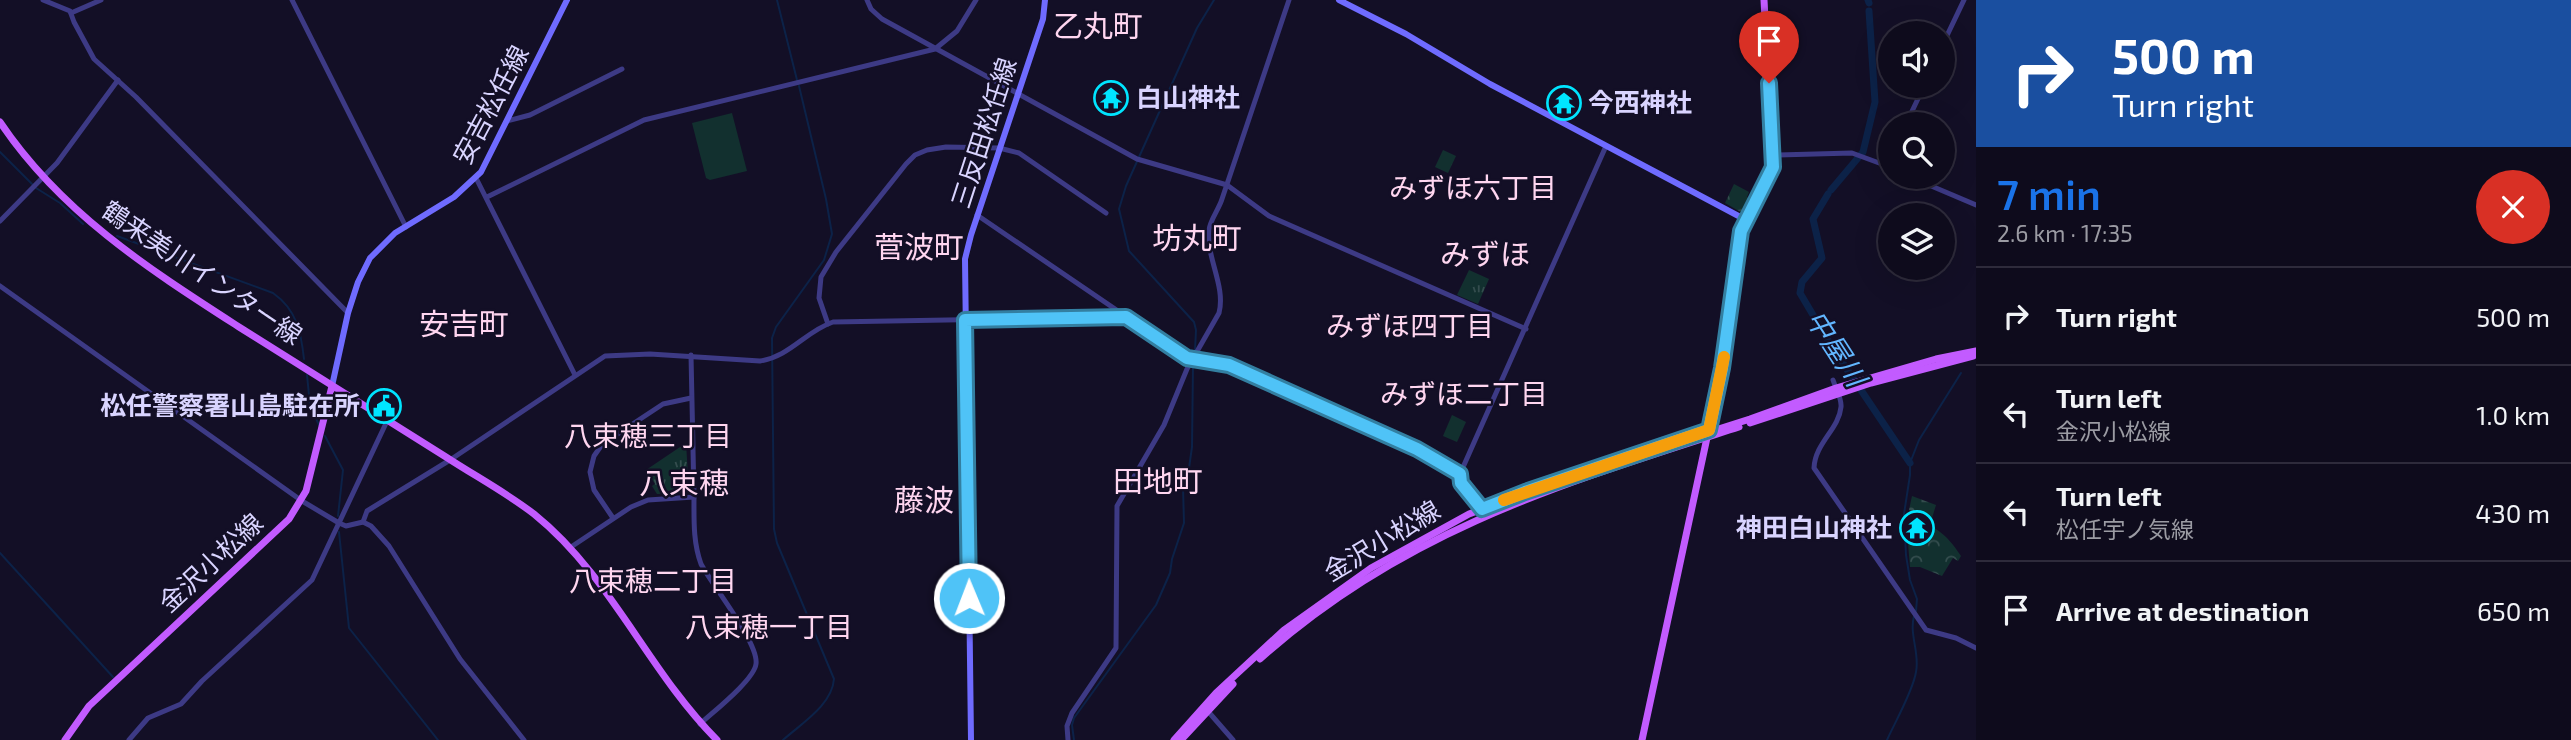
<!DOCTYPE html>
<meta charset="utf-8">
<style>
:root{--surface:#0e0b1c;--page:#1c1929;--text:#f1f3f6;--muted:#9b9ba3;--line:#2e2b3b;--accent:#1a73e8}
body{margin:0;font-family:"Exo 2","Noto Sans JP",sans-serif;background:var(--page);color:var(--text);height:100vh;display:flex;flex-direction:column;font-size:26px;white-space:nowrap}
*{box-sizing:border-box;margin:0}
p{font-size:23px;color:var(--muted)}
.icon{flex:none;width:38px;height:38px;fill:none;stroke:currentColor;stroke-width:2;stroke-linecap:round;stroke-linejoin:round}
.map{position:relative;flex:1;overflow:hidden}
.panel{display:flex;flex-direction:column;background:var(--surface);width:595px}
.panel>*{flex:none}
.banner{background:#1a4fa0;color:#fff;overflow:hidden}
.tools{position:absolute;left:1878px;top:21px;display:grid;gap:14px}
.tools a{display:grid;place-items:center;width:77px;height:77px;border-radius:50%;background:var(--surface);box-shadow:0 7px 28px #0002,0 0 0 2px var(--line);font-size:35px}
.pin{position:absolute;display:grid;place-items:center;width:60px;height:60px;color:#fff;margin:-72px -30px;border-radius:50% 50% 50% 0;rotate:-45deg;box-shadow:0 0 7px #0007}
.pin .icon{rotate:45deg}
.me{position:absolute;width:77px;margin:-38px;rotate:359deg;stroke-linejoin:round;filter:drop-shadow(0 0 5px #0008)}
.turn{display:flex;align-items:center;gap:24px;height:147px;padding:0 21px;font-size:32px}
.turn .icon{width:91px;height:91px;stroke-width:2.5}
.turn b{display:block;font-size:49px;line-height:60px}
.round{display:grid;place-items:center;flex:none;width:74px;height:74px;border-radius:37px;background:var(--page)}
.head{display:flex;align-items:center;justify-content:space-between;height:119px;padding:0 21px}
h1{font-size:42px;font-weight:600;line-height:52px;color:var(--accent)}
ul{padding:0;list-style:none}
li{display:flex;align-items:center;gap:21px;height:98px;padding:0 21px;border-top:2px solid var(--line)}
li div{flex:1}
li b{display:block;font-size:26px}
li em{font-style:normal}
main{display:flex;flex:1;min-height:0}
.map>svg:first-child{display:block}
.forest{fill:url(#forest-crowns)}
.cemetery{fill:url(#cemetery-stones)}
.park{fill:url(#park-tufts)}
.pitch{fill:#12302f}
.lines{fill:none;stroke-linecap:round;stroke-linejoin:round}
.stream{stroke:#0c2248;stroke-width:2}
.river{stroke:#0c2248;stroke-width:7}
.tertiary{stroke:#3d3a85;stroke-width:5}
.secondary{stroke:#6f6bff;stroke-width:6}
.primary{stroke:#c25bff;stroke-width:7}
.route-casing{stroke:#337fa1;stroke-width:18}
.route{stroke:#4fc3f7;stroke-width:12}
.slow{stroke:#f59e0b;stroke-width:12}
.labels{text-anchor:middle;stroke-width:5;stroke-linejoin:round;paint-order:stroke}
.poi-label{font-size:26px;font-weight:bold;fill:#d9d4ff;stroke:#130f26;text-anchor:start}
.street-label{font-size:26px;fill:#d9d4ff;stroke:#130f26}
.neighbourhood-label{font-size:28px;fill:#ffd6f0;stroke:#130f26}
.water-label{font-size:28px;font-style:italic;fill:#62b6ff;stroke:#130f26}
.quarter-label{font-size:30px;fill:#ffd6f0;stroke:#130f26}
</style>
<main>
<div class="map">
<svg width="1976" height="740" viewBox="0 0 1976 740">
<defs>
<pattern id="forest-crowns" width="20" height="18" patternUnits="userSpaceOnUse" patternTransform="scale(1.75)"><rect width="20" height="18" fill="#12302f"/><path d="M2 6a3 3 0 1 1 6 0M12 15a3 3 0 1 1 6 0" fill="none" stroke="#344d4e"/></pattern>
<pattern id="cemetery-stones" width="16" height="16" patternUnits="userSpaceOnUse" patternTransform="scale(1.75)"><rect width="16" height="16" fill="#12302f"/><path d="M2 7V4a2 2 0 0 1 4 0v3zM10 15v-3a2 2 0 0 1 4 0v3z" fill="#344d4e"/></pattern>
<pattern id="park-tufts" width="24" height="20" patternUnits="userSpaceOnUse" patternTransform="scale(1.75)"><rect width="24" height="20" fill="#12302f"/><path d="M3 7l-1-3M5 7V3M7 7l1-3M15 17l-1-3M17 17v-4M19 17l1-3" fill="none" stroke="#344d4e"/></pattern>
</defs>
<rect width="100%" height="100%" fill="#130f26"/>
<g class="forest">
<polygon points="1734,184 1749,192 1747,197 1754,201 1748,212 1744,214 1725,203"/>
<path d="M 1909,517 C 1936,527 1945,532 1961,556 L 1958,561 L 1953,558 L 1942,576 L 1920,567 L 1910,567 L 1906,519 Z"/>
</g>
<polygon class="cemetery" points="1912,496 1936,505 1932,518 1909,510"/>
<g class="park">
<polygon points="1443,150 1456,156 1448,173 1435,167"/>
<polygon points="1469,270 1489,279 1478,304 1457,295"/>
<polygon points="1452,415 1466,422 1457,442 1443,436"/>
<polygon points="686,443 689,493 657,494 652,486 655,484 646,470"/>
</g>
<polygon class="pitch" points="732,113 747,171 710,180 706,178 692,123"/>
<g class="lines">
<g class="stream">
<polyline points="777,0 797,80"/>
<polyline points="0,152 36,188 60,203 83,224"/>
<path d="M 117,236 L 273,293 C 297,310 301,332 304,359"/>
<polyline points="1195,350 1196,330 1194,322 1129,251 1119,209 1126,186 1197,28 1214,0"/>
<polyline points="307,375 310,405 319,425"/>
<polyline points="325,436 343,470 338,516"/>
<polyline points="339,532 349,628 438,740"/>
<polyline points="0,553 113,677"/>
<polyline points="1916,611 1917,599 1910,580 1906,555 1904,514 1910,475 1910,463 1919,440 1961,373"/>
<path d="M 783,740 C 802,723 832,705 834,679 L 777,543 L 774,529 L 772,338 L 776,327 L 824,260 L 832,234 L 826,199 L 799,86"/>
<polyline points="1074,740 1072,725 1074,718 1156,605 1170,573 1172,559 1184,523 1183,487 1189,468 1192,447 1193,365"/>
<path d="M 1887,740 C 1895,722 1913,691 1916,672 C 1920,653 1909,635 1914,616"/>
</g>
<g class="river">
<polyline points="1868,0 1869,3"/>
<polyline points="1831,190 1863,152 1875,102 1869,11"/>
<polyline points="1828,194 1813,219 1822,258 1802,282 1800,293 1832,347 1910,463"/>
</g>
<g class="tertiary">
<polyline points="43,0 70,11 74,22 94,59 136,97 348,313"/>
<polyline points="292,0 406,227"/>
<polyline points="867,0 871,9 882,19 1137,159 1227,185 1269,216 1526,329"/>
<polyline points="71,13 101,0"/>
<polyline points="1942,46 1964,0"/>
<polyline points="507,121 530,115 622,69"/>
<polyline points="1906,124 1924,86"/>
<polyline points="1774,155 1852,153 1890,167"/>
<polyline points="1910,177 1976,205"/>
<polyline points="476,178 575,375"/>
<polyline points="487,197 644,120 935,49 957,31 976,0"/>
<polyline points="977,215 1187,358 1229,365 1417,449 1460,474"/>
<polyline points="0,221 57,163 118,80"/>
<polyline points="0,286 302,501 339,523 346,526 363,522 371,526 389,546 460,659 524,740"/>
<polyline points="828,324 819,298 821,277 836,252 906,164 915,155 927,150 946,147 999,148 1019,153 1106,213"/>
<polyline points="691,355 694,497"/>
<path d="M 1833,380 C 1836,389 1842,399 1841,407 C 1839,429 1815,443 1814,468 L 1926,630 L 1956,638 L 1976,648"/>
<polyline points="1485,515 1461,483 1460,474 1606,146"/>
<polyline points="613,518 594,490 590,472 594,456 601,446 616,435 663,404 691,398"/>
<path d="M 363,522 L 367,511 L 450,460 L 605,356 L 650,354 L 760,361 C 789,357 806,331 833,322 L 1126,317"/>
<path d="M 571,547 L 631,507 L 648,500 L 694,497 C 694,520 693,542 701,564 C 712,585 759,643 756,664 C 754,680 713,712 700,724"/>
<polyline points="1206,709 1233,740"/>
<polyline points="129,740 148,718 181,704 202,681 312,580 388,419"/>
<path d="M 1068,740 L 1067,726 L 1072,713 L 1116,648 L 1117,506 L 1164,425 L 1187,369 L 1219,313 C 1226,286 1206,258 1209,230 C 1210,220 1219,209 1222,199 L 1289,0"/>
</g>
<g class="secondary">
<polyline points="1339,0 1406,34 1490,84 1746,220"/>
<polyline points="332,386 348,313 358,282 370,258 395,233 454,197 481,172 567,0"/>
<polyline points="971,740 965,259 971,235 1043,19 1045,0"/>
</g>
<g class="primary">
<path d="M 0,122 C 61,213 149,269 239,327 C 308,370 377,413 446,457 C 475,476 507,493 534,514 C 611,576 648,671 717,740"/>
<polyline points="1750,423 1871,383 1973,356"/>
<path d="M 1260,659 C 1402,531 1561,484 1739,427"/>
<polyline points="65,740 89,706 289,519 306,491 332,386"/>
<polyline points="1174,740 1216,693 1284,630 1371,568 1469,514 1574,475 1750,419 1836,388 1936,359 1976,351"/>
<polyline points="1181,740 1233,684"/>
<polyline points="1642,740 1722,368 1741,231 1773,167 1764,0"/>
</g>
</g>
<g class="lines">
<g class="route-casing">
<polyline id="route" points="969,598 965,320 1126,317 1187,358 1229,365 1417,449 1460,474 1461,483 1482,509 1525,492 1709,430 1722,368 1741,231 1773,167 1769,83"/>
</g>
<use href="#route" class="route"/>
<polyline class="slow" points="1504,500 1709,430 1724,357"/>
</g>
<defs>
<g id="temple-ring" transform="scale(1.75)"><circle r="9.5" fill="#130f26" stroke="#00e5ff" stroke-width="1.5"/><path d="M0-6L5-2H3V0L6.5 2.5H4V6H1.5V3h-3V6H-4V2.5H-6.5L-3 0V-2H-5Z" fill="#00e5ff"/></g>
<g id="civic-ring" transform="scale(1.75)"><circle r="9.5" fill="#130f26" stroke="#00e5ff" stroke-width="1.5"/><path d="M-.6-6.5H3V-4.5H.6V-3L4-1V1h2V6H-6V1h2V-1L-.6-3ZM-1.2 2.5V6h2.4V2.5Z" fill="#00e5ff"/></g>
</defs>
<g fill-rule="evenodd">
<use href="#temple-ring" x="1111" y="98"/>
<use href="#temple-ring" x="1564" y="103"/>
<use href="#civic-ring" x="384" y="406"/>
<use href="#temple-ring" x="1917" y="528"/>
</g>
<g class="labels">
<g class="poi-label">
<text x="1136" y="107">白山神社</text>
<text x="1588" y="112">今西神社</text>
<text x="360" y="415" text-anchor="end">松任警察署山島駐在所</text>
<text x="1892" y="537" text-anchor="end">神田白山神社</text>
</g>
<g class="street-label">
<text transform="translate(491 105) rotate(-62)" y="9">安吉松任線</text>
<text transform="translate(984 133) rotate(-72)" y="9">三反田松任線</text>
<text transform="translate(202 273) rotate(34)" y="9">鶴来美川インター線</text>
<text transform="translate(1382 541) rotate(-31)" y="9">金沢小松線</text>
<text transform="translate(211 563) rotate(-43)" y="9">金沢小松線</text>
</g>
<g class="neighbourhood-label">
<text x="1473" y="198">みずほ六丁目</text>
<text x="1410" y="336">みずほ四丁目</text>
<text x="1464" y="404">みずほ二丁目</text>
<text x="648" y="446">八束穂三丁目</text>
<text x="653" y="591">八束穂二丁目</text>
<text x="769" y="637">八束穂一丁目</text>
</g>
<g class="water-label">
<text transform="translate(1836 348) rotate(57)" y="10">中屋川</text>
</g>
<g class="quarter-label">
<text x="1098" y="37">乙丸町</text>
<text x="1197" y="249">坊丸町</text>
<text x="919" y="258">菅波町</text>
<text x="1485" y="265">みずほ</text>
<text x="464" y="335">安吉町</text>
<text x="1158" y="492">田地町</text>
<text x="684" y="494">八束穂</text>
<text x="924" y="511">藤波</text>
</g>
</g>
</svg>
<div class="tools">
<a><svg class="icon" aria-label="sound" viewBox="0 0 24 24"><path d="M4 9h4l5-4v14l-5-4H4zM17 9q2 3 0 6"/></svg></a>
<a><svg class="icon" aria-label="search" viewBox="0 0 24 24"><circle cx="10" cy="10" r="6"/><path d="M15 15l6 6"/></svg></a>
<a><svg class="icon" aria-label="layers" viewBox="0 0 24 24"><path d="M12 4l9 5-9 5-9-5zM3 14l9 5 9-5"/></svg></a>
</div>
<div class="pin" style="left:1769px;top:83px;background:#d93025"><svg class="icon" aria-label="arrive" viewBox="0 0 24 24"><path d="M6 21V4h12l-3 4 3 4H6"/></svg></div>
<svg class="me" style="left:969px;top:598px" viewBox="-20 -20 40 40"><circle r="17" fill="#4fc3f7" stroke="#fff" stroke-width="3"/><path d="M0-11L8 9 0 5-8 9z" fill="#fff"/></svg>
</div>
<section class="panel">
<div class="banner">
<div class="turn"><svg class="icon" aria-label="right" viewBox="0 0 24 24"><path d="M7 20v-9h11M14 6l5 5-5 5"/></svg><div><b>500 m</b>Turn right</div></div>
</div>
<div class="head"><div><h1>7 min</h1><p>2.6 km · 17:35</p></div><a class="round" style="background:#d93025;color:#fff"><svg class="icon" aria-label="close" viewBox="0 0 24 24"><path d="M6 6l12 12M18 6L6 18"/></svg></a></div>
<ul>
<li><svg class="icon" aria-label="right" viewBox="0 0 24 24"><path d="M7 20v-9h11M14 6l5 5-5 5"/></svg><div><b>Turn right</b></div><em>500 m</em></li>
<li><svg class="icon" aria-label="left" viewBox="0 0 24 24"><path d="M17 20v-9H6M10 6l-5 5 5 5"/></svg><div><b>Turn left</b><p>金沢小松線</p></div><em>1.0 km</em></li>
<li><svg class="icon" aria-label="left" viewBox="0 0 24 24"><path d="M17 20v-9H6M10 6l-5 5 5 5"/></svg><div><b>Turn left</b><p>松任宇ノ気線</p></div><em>430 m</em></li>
<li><svg class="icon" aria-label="arrive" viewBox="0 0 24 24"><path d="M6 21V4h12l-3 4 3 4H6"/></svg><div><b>Arrive at destination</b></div><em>650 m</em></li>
</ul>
</section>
</main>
